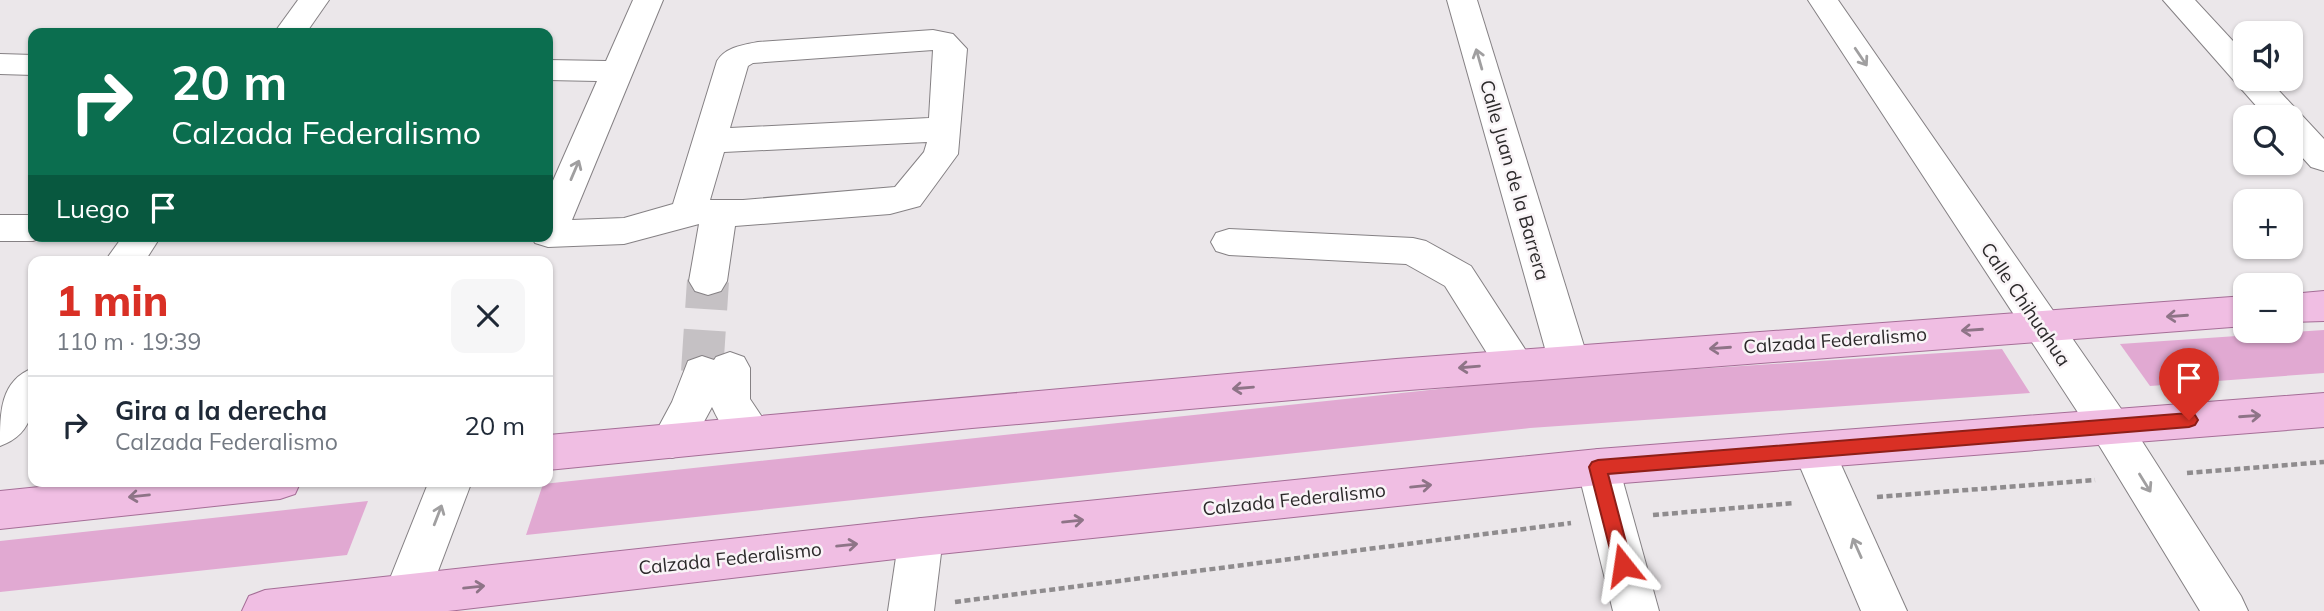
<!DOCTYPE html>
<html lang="es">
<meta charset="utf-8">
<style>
:root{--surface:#fff;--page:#f6f6f7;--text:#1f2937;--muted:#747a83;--line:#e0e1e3;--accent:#d93025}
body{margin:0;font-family:Mulish,sans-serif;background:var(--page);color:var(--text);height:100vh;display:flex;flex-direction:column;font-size:26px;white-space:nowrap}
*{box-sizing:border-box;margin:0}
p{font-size:23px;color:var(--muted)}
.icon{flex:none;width:38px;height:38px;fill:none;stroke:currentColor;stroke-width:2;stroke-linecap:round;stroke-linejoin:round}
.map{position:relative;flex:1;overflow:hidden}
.panel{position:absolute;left:28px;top:256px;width:525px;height:231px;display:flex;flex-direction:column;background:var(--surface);border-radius:14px;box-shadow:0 2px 5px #0004}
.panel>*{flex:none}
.hud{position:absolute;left:28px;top:28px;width:525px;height:214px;border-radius:14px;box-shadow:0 2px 5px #0004;background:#0b6e4f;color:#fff;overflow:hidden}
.buttons{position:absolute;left:2233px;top:21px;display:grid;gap:14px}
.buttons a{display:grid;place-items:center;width:70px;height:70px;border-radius:14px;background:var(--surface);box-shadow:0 2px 5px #0004;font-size:35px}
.pin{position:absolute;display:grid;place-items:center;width:60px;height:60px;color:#fff;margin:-72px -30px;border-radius:50% 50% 50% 0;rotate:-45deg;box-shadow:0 0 7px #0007}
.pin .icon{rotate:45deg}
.me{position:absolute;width:77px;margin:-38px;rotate:345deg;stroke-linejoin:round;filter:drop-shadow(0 0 5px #0008)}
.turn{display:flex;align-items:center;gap:24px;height:147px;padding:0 28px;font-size:32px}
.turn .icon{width:91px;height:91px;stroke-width:2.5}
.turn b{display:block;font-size:49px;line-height:60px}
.then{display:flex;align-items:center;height:66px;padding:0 28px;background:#0003;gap:14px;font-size:26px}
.round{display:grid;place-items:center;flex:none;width:74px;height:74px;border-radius:14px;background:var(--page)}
.headline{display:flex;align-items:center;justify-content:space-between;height:119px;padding:0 28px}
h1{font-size:42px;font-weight:800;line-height:52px;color:var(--accent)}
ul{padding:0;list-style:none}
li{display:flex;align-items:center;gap:21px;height:98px;padding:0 28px;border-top:2px solid var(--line)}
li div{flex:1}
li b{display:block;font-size:26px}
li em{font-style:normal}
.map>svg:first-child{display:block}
.green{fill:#e1a9d2}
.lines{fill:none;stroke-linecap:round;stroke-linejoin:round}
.minor-tunnel{stroke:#c5c1c4;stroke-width:42;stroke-dasharray:42 21;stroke-linecap:butt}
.minor-casing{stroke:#858184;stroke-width:2}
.major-casing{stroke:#a56e97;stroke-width:2}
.path{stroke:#8f8c8e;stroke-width:4.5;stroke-dasharray:6 3.5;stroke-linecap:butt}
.minor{fill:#fff;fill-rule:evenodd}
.major{fill:#f0bee3;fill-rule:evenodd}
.oneway{stroke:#a09fa0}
.oneway2{stroke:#8e7487}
.route{fill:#d93025;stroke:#8d1f18;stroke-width:2}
.labels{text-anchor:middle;stroke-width:5;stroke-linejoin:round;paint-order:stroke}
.street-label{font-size:19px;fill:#2c2a2b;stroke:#f9f4f7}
</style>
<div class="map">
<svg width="2324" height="611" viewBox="0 0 2324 611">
<rect width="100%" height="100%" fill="#ebe7ea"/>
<g class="green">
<polygon points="2324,330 2324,373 2150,386 2120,344"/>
<polygon points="2002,349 2030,393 1530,428 526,535 543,484 1514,381"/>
<polygon points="368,501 347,555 0,592 0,541"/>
</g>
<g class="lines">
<polyline class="minor-tunnel" points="702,372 708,281"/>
<g class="minor-casing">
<g id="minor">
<polygon points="298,0 329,0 306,33 274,33"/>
<path d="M 633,0 L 663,0 L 572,220 L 624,218 L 673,204 L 717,61 C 726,47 742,45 758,42 L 933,30 L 953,34 L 967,49 L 958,154 L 920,206 L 890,214 L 735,226 L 727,281 L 721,291 L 708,295 L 695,291 L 689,281 L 699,224 L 624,244 L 548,247 L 535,243 L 531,236 L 548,236 L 548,192 L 597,81 L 548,80 L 548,60 L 606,61 ZM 933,50 L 929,118 L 730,128 L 748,66 L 753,63 ZM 927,142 L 924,152 L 895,187 L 743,200 L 710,200 L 724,152 Z"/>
<polygon points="1447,0 1477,0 1588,359 1582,370 1568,375 1554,370 1548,359"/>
<polygon points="1808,0 1838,0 2124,413 2241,596 2248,611 2200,611 2094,437"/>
<polygon points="2163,0 2195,0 2245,54 2245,79 2268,79 2324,139 2324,171 2311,167 2291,145 2291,117 2266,117"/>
<polygon points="0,54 33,55 33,75 0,74"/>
<polygon points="0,215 33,215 33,236 46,236 33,241 0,241"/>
<polygon points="1229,229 1413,238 1426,241 1471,266 1534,363 1528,374 1514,379 1500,374 1445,286 1406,264 1229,255 1216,251 1211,242 1216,233"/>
<polygon points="123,236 161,236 145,261 105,261"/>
<path d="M 730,352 L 744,357 L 750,368 L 750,399 L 772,432 L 766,444 C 736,454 724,432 712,407 L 687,453 L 672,458 L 657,453 L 651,441 L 672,402 L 688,361 L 702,356 L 714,360 L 716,357 Z"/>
<path d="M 33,368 C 35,401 37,433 0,446 C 0,412 0,381 33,368 Z"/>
<polygon points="1814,433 1829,438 1907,611 1861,611 1793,450 1799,438"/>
<polygon points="1598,449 1613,454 1619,467 1659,611 1613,611 1577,467 1583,454"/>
<polygon points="429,481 472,481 423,611 377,611"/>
<polygon points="921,518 937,523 943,537 934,611 888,611 899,537 905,523"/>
</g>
</g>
<g class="major-casing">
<g id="major">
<polygon points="2324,291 2324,321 2291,322 2291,294"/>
<polygon points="2245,296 2245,326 1396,391 972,428 548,470 548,435 1396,359"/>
<polygon points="2324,393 2324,427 1598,485 921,556 448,611 242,611 249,596 265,590 921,518 1598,449"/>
<polygon points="98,481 301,481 295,494 280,499 0,529 0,491"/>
</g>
</g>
<g class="path">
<polyline points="2259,281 2278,280"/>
<polyline points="2187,473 2324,462"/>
<polyline points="1877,497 2095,480"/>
<polyline points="1653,515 1795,503"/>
<polyline points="955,602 1571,523"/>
</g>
<use href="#minor" class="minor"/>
<use href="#major" class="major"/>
</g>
<defs><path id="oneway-shaft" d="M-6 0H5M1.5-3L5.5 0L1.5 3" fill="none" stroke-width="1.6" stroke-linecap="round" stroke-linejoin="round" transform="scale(1.75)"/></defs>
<g class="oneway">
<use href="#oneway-shaft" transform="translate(1861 57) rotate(56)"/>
<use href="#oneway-shaft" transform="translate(1479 59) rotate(-106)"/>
<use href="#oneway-shaft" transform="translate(575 170) rotate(-67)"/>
<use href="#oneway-shaft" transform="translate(2145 483) rotate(58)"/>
<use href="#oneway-shaft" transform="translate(438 515) rotate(-69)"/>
<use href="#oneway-shaft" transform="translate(1857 548) rotate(-114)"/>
</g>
<g class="oneway2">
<use href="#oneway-shaft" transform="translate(2177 316) rotate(176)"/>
<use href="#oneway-shaft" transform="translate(1972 330) rotate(176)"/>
<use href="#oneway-shaft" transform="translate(1720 348) rotate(176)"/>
<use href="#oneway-shaft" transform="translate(1469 367) rotate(175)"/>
<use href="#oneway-shaft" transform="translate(1243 388) rotate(175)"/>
<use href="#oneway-shaft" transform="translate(2250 416) rotate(-4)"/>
<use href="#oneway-shaft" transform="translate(1421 486) rotate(-6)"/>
<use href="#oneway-shaft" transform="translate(139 496) rotate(174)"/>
<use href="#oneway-shaft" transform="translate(1073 521) rotate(-6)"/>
<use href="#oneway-shaft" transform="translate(847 545) rotate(-6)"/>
<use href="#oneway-shaft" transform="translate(474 587) rotate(-6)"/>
</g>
<polygon class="route" points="2189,413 2195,415 2198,420 2195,425 2189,427 1608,474 1632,565 1630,570 1623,573 1617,570 1614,565 1589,467 1592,462 1598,460"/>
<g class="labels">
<g class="street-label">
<text transform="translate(1515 180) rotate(74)" y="7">Calle Juan de la Barrera</text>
<text transform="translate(2026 304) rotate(56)" y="7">Calle Chihuahua</text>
<text transform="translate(1835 340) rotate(-4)" y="7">Calzada Federalismo</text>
<text transform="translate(1294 499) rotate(-6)" y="7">Calzada Federalismo</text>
<text transform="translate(730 558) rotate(-6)" y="7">Calzada Federalismo</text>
</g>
</g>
</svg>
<div class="buttons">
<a><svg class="icon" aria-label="sound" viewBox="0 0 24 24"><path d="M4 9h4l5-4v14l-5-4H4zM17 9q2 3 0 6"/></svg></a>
<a><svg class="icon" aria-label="search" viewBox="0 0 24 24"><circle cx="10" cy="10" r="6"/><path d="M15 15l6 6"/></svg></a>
<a>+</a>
<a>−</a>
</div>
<div class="pin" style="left:2189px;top:420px;background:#d93025"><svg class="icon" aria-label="arrive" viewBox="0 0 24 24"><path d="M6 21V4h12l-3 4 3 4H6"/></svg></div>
<svg class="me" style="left:1623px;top:565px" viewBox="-20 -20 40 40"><path d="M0-17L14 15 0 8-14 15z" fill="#d93025" stroke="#fff" stroke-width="4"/></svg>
<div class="hud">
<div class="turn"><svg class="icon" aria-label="right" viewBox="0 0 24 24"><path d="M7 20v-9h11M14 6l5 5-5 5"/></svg><div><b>20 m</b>Calzada Federalismo</div></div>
<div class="then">Luego<svg class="icon" aria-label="arrive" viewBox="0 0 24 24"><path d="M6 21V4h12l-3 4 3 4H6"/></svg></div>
</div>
<section class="panel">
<div class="headline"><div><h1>1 min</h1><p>110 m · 19:39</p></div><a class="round"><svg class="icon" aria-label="close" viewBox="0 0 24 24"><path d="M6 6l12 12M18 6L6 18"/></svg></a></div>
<ul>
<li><svg class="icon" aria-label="right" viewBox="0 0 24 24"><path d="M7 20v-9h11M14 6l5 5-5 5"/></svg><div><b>Gira a la derecha</b><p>Calzada Federalismo</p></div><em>20 m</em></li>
</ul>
</section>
</div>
